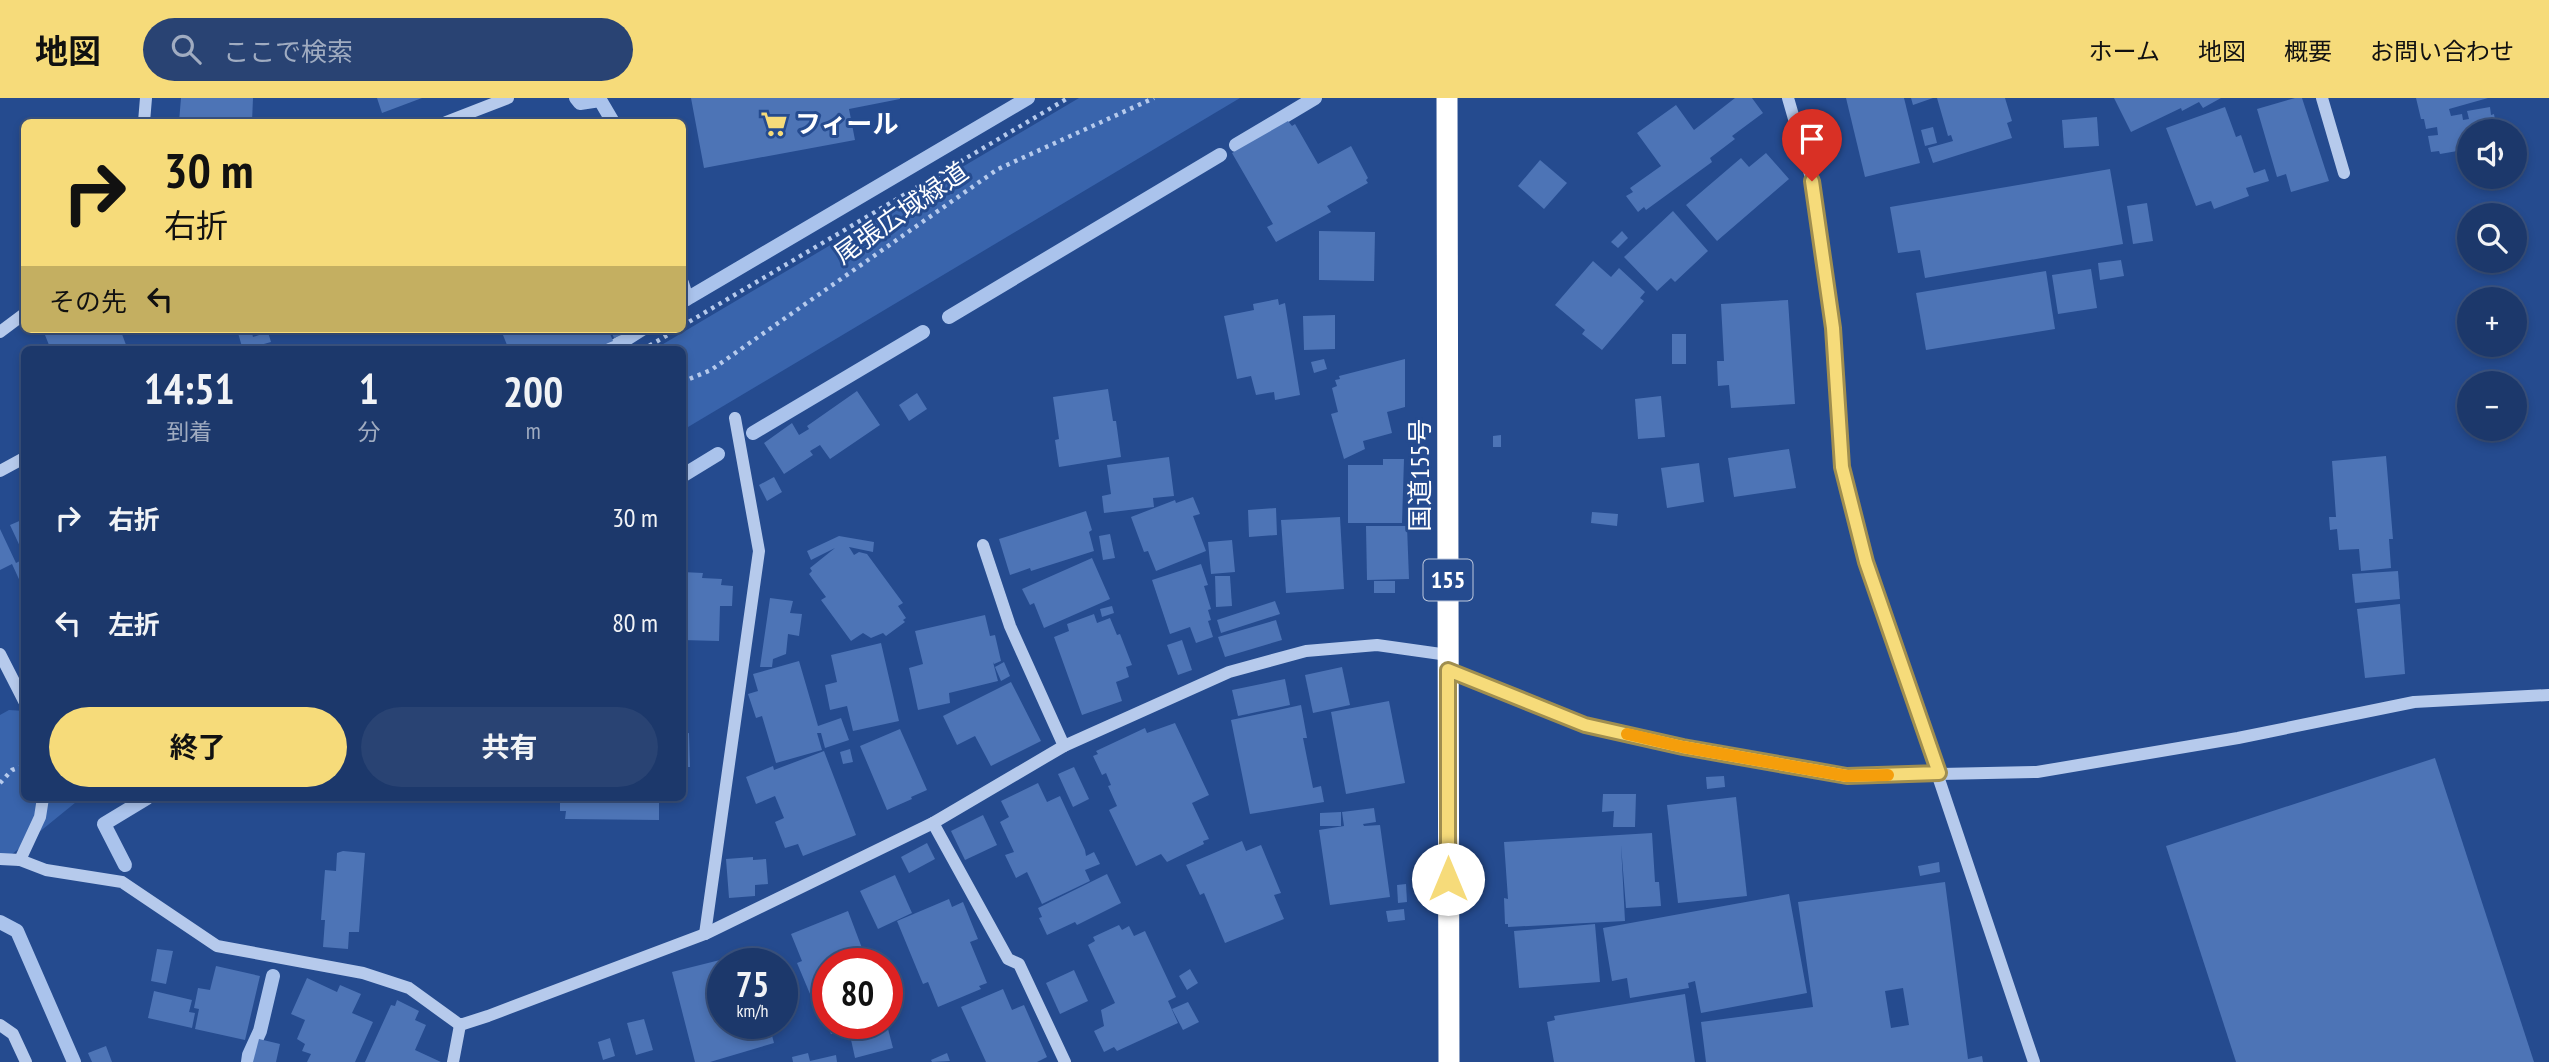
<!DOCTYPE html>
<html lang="ja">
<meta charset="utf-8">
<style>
:root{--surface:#1c386b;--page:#294373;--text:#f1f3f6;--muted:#a0acc1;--line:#3a527e;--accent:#f6db7a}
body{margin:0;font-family:"PT Sans Narrow","Noto Sans JP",sans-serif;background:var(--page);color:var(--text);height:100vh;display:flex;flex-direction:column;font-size:26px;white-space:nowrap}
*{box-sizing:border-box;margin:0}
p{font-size:23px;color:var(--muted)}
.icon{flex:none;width:38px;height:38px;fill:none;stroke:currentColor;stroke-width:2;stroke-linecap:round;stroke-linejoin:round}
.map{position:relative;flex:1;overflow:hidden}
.details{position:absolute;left:21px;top:248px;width:665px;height:455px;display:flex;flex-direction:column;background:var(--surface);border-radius:10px;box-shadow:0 4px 10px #0003,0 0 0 2px var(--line)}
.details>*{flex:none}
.hud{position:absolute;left:21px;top:21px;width:665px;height:214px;border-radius:10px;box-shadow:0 4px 10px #0003,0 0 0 2px var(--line);background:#f6db7a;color:#111;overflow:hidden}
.tools{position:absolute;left:2457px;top:21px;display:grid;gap:14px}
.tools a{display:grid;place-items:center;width:70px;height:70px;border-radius:50%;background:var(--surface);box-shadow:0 4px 10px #0003,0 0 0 2px var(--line);font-size:35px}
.speed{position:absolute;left:707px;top:850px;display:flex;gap:14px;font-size:35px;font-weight:700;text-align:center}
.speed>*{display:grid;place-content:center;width:91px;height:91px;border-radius:50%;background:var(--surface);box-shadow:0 4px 10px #0003,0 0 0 2px var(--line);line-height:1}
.speed small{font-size:18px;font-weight:400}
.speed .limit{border:10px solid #d22;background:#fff;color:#111}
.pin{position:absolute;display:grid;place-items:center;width:60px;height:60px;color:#fff;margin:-72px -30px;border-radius:50% 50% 50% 0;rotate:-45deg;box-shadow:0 0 7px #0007}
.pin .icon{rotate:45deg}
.me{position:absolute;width:77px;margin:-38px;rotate:0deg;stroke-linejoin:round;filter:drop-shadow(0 0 5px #0008)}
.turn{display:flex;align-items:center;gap:24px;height:147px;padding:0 28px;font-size:32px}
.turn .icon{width:91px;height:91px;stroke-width:2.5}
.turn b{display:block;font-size:49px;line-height:60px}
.then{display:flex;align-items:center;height:66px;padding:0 28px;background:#0003;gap:14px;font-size:26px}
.eta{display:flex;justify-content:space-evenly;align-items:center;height:119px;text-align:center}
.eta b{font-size:42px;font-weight:700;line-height:49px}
.action{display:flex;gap:14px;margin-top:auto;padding:14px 28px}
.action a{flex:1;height:80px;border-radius:42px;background:var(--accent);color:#111;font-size:28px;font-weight:700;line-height:80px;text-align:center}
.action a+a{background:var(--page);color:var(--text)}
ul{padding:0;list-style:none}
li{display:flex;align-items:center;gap:21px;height:105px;padding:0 28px}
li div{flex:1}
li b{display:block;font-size:26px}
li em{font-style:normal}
header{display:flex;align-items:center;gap:42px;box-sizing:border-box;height:98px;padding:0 35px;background:var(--accent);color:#111}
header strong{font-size:33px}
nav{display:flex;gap:38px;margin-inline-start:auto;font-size:24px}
.search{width:490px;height:63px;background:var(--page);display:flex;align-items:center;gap:18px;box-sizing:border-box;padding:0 24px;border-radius:38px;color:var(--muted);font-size:26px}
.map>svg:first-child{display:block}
.green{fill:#3964ac}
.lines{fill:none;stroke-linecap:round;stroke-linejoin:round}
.stream{stroke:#aac3ec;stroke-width:14}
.building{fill:#4d74b6;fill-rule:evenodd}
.path{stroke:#b6caec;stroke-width:4.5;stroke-dasharray:3.5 5;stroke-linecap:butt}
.minor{stroke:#b6caec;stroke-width:12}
.highway{stroke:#fff;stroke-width:21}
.route-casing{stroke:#a08e4f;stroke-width:18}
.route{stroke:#f6db7a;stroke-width:12}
.slow{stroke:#f59e0b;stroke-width:12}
.labels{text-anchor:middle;stroke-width:6;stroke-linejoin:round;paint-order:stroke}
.shield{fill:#254b8f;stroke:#bec9dd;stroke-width:2}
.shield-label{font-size:24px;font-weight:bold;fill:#fff}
.poi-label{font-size:26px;font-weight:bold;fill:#fff;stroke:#254b8f;text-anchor:start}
.street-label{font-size:26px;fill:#fff;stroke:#254b8f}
</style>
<header>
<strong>地図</strong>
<div class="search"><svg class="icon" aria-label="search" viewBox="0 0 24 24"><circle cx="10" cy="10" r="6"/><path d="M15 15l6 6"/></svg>ここで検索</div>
<nav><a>ホーム</a><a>地図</a><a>概要</a><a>お問い合わせ</a></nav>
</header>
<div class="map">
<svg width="2549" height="964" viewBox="0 0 2549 964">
<rect width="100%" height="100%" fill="#254b8f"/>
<g class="green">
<polygon points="1079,0 1240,0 683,332 682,252 653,252"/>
<polygon points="9,612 24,613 24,700 81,700 0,766 0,617"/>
</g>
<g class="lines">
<g class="stream">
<polyline points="576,0 580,5 600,2 613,24"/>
<polyline points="1236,47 1315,0"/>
<polyline points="682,185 687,201"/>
<polyline points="690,199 1028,0"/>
<polyline points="949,219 1220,57"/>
<polyline points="609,252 642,231"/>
<polyline points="753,335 923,234"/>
<polyline points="682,378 718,356"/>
<polyline points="125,767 104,726 147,700"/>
<polyline points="0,824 17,833 74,964"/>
<polyline points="248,964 249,957 260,933 273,878"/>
</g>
</g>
<g class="building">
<polygon points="181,0 253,0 252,24 179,24"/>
<polygon points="377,0 422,0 382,15"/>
<polygon points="691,0 900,0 900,1 849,11 855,42 704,70"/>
<polygon points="1735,0 1752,0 1763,15 1732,38 1735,41 1710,60 1712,64 1646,112 1644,109 1638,114 1626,98 1633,94 1630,90 1661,68 1637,35 1676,7 1694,32"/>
<polygon points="1846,0 1904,0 1920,65 1865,79"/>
<polygon points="1911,0 1933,0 1913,7"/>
<polygon points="1937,0 2005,0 2012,23 2007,25 2012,40 1933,65 1928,50 1953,43 1951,37 1948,38"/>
<polygon points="2114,0 2221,0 2203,10 2199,4 2182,13 2181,10 2131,34"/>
<polygon points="2295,0 2302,0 2329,83 2291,94 2286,76 2277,79 2257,11"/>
<polygon points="2416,0 2488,0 2449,11 2451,18 2462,16 2463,22 2469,21 2467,13 2490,9 2491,17 2494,16 2497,33 2469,33 2469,51 2440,56 2439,53 2431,54 2428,38 2438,37 2437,29 2426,31 2424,21 2421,21"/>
<polygon points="2225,9 2236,39 2241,37 2254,75 2265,71 2269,83 2246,90 2249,98 2214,111 2211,103 2196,108 2166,30"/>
<polygon points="2097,19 2099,48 2064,50 2062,22"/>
<polygon points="1288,23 1292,28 1295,26 1318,66 1351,48 1368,80 1366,82 1368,85 1327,108 1331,114 1276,144 1267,129 1273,126 1232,55"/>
<polygon points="1933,29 1937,45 1925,48 1921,32"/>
<polygon points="1766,55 1789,81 1717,143 1686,107 1741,60 1749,69"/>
<polygon points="1540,62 1567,85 1544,111 1518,88"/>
<polygon points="2110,71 2123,146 1925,180 1920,152 1898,155 1890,109"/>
<polygon points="2147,105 2153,143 2133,146 2127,108"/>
<polygon points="1673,113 1708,153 1675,184 1671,180 1657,193 1624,159"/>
<polygon points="1319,133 1375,134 1374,183 1319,182"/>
<polygon points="1622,133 1628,140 1618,150 1611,144"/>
<polygon points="2121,162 2124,178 2100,182 2098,165"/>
<polygon points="1593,163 1611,179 1619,170 1645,194 1640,200 1644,203 1602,252 1582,236 1585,232 1555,207"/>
<polygon points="2091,171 2097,210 2058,216 2052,177"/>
<polygon points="2046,173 2055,231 1926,252 1916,195"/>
<polygon points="1278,201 1279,207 1285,205 1300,297 1275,302 1274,294 1256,297 1251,278 1237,281 1224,218 1254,212 1253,206"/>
<polygon points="1788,202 1795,306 1731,310 1729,287 1718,288 1717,263 1724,263 1721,206"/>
<polygon points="1335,217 1335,251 1304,252 1303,218"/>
<polygon points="46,231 120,231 128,252 51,252 43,232"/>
<polygon points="247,231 251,231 253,239 268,234 271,244 243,252 238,235"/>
<polygon points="518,231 608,231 613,243 591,252 509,252 503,237"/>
<polygon points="610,231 636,231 614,240"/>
<rect x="1672" y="236" width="14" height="30"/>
<polygon points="1324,261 1327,271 1314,275 1311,264"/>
<polygon points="1405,261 1405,309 1387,314 1392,335 1363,343 1365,351 1344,361 1331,316 1338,314 1332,290 1337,288 1335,282 1340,281 1339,278"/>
<polygon points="1108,291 1113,323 1116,323 1121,359 1059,369 1055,342 1059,341 1053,299"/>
<polygon points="857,293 880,327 830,361 820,347 810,353 813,357 784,376 764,345 792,325 799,337 809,331 807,328"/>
<polygon points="917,295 927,311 909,323 899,307"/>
<polygon points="1661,298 1665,339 1638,341 1635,301"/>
<polygon points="1501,337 1501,349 1493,349 1493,338"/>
<polygon points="1789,351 1796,390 1734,399 1728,360"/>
<polygon points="2386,358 2393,441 2389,441 2391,470 2361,473 2359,451 2339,452 2337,431 2330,432 2329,419 2336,419 2332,363"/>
<polygon points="1169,359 1174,398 1153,400 1154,409 1104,415 1102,398 1111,396 1107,367"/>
<polygon points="1383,361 1404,361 1402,425 1348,425 1348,367 1383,367"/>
<polygon points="1699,365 1704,404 1667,410 1661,370"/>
<polygon points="774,379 782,394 767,403 759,387"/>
<polygon points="1193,399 1200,416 1193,418 1206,453 1156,473 1148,453 1144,454 1131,419 1175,402 1176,405"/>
<polygon points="1276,410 1277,437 1249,439 1248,412"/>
<polygon points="1086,413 1092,432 1089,434 1094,453 1031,473 1030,470 1010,477 999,441"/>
<polygon points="1592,414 1618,416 1617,428 1591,425"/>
<polygon points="1340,419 1344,491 1286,495 1281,422"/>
<polygon points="24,421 24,457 10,427"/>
<polygon points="1366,428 1407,428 1409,481 1367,482"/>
<polygon points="0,431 16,465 24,461 24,492 12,466 0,472"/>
<polygon points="1110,436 1115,460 1103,462 1099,438"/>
<polygon points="839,438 874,444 873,454 849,449 854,457 859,454 867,456 903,505 898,508 906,520 903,522 905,524 886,538 883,535 871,540 863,535 851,543 821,502 826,499 809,476 812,473 810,470 835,450 811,462 807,453"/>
<polygon points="1232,442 1235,474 1211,476 1208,444"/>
<polygon points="1092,460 1110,501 1044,530 1034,505 1030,507 1022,491"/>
<polygon points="1201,466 1208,487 1204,488 1211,511 1208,512 1211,522 1208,523 1213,539 1196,545 1190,529 1170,536 1152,482"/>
<polygon points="2398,473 2400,501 2355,505 2352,476"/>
<polygon points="682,474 703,475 702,480 722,481 721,487 733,488 732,508 720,508 719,543 682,542"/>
<polygon points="1215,478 1230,478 1232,508 1216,509"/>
<rect x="1374" y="483" width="21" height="12"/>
<polygon points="770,500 793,503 790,515 802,516 799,538 788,536 786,556 773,561 772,569 760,569"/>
<polygon points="1275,503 1280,516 1221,535 1217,522"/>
<polygon points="2400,506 2405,576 2365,580 2357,511"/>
<polygon points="1112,508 1114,515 1102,519 1100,511"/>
<polygon points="1094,516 1097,525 1110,520 1117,537 1120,536 1132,567 1126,569 1129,579 1116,584 1122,603 1082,617 1054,539 1069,533 1067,526"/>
<polygon points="985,517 990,538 995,537 1001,563 994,566 993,564 998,583 949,595 950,605 918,612 909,570 923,566 915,533"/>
<polygon points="1276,522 1282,542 1225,559 1218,539"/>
<polygon points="1182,542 1192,572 1178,577 1167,547"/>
<polygon points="881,545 899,623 853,633 847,608 830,612 825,587 837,584 831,557"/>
<polygon points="799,563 818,628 841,620 849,642 825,650 821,635 817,635 822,652 776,665 762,618 756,620 748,596 758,593 753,576"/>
<polygon points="1004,564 1010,578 1001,583 995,569"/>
<polygon points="1342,569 1350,607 1313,615 1305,577"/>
<polygon points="1285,581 1290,607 1238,618 1232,592"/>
<polygon points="1011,584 1041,643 991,668 975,638 957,647 943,618"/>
<polygon points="1389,603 1405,685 1346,696 1331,614"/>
<polygon points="1301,607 1307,640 1303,640 1313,690 1321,688 1324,704 1250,716 1231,622"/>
<polygon points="1175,625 1209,697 1192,705 1209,741 1203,743 1204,746 1167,764 1161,756 1136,768 1109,712 1117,708 1108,688 1111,687 1106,675 1102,677 1093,658 1098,656 1096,653 1145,630 1147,635"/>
<polygon points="900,631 927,692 911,699 912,701 887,712 860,648"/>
<polygon points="689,635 690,669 682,669 682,636"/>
<polygon points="850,651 853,664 843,666 840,654"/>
<polygon points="824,653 856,737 803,758 798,746 785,750 775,724 784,720 775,698 756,706 746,679 773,668 774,672"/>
<polygon points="2435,660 2534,964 2236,964 2166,748"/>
<polygon points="1074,669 1089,701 1073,709 1058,676"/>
<polygon points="1724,678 1725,689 1707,691 1706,679"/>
<polygon points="1038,685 1047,704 1060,698 1085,752 1086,758 1094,754 1100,766 1085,772 1090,783 1042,806 1027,774 1016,780 1005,757 1014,754 1000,724 1009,719 1001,703"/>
<polygon points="1603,696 1636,696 1635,729 1613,729 1614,713 1602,714"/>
<polygon points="1736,699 1747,798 1678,805 1667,707"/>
<polygon points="560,700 659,700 659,722 565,721 566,713 560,713"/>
<polygon points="1374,710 1376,724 1363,726 1364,728 1380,727 1390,799 1330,807 1319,732 1344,728 1342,714"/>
<polygon points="1341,714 1341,728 1320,728 1320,715"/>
<polygon points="983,717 997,747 965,762 951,733"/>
<polygon points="1652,735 1655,784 1659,784 1661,808 1626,810 1621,747 1625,823 1508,829 1508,826 1505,826 1504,800 1508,801 1504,744"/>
<polygon points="1242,743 1246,753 1261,747 1281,795 1274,797 1284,821 1225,845 1204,795 1200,797 1186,767"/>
<polygon points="927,745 935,761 909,775 901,759"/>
<polygon points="343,753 365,755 359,834 349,834 348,851 323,849 325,822 321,822 325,772 336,773 337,755"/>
<polygon points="753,759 753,762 766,761 768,786 755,787 755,798 729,800 726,761"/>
<polygon points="1939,764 1940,774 1920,778 1918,768"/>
<polygon points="1107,776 1121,805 1077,827 1075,824 1047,837 1039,820 1042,819 1038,810"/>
<polygon points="895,777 912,815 878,831 860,793"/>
<path d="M 1945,784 L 1968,961 L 1982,958 L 1983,964 L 1706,964 L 1701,924 L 1813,909 L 1798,804 ZM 1903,890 L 1909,927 L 1891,930 L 1885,893 Z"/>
<polygon points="1406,786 1407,804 1398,805 1397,787"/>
<polygon points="1789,796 1807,895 1701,915 1695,883 1688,885 1689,890 1630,900 1627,880 1612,883 1603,830"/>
<polygon points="949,801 952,809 963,804 978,841 970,844 987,885 979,888 981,891 938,909 928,884 923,886 897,823"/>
<polygon points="1404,811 1405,822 1388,824 1386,813"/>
<polygon points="848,813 868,866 828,866 828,926 857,926 831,936 822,914 818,915 797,865 802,863 791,836"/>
<polygon points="1595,826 1600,884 1519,890 1514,833"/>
<polygon points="1119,827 1122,832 1129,828 1134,838 1145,833 1176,899 1168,903 1178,925 1117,953 1114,949 1104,954 1094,933 1104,928 1101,912 1115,905 1088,847 1095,843 1093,839"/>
<polygon points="157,851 173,853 166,886 151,883"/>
<polygon points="724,861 723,926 769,926 774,945 710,964 695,964 672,874"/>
<polygon points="216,868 260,878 245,942 195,931 199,911 194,910 198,890 210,892"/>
<polygon points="1190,871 1198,885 1187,892 1179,878"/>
<polygon points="1074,872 1088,903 1060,916 1046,885"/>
<polygon points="307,880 337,894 340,887 361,896 352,915 373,924 355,964 307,964 311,956 302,953 305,946 297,941 305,922 291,916"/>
<polygon points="1003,891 1012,912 1024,907 1047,959 1037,964 986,964 961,909"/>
<polygon points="154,893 192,902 189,914 195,915 192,930 148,920"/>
<polygon points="1685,896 1695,964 1554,964 1547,924 1555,922 1554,918"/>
<polygon points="397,902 419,913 415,922 426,927 415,952 441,964 365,964 391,907 395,908"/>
<polygon points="1188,904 1199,924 1183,932 1172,911"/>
<polygon points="644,921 653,952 636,957 627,925"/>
<polygon points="887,927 893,950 855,960 850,937"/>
<polygon points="610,940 615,958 603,962 598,944"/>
<polygon points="259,941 280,946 276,964 253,964"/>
<polygon points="106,948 112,964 92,964 88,955"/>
<polygon points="808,955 810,963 836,957 837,964 793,964 792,959"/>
<polygon points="947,955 950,963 932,964 931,962"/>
</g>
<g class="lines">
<g class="path">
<polyline points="682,228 1068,0"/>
<polyline points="642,252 678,231"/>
<polyline points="682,284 711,272 998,71 1154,0"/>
<polyline points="0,685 12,672 24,668"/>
</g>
<g class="minor">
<polyline points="1788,0 1812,83 1833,230 1841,369 1866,464 2034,964"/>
<polyline points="2322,0 2344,75"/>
<polyline points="144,24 146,0"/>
<polyline points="446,24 508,0"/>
<polyline points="0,234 24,216"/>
<polyline points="0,373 24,360"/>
<polyline points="983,447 1010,528 1064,648"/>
<polyline points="0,556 24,603"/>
<polyline points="1448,572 1585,627 1683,649 1847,678 2037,674 2238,640 2414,604 2549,597"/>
<polyline points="933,725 1008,861 1019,866 1065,964"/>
<polyline points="0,761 20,762 46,772 122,784 217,848 363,875 409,890 460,927 488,918 705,836 933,725 1064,648 1229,574 1306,553 1377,547 1448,557"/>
<polyline points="20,762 40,719 43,700"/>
<polyline points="705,836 759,453 735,320"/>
<polyline points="0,927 13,936 26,964"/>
<polyline points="453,964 460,927"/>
</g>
<polyline class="highway" points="1447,0 1449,964"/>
</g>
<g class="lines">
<g class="route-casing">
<polyline id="route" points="1448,781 1448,572 1585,627 1683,649 1847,678 1939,675 1866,464 1842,369 1833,230 1812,83"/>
</g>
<use href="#route" class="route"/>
<polyline class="slow" points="1627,636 1683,649 1847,678 1888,677"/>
</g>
<defs>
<g id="supermarket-bare" transform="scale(2.1)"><path d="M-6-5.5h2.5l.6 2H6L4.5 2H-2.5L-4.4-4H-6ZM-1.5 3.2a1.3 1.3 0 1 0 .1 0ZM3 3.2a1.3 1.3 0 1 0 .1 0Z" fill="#f6db7a" stroke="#254b8f" stroke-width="2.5" paint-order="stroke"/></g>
</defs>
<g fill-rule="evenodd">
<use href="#supermarket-bare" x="774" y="26"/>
</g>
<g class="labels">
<rect class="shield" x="1423.5" y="461.5" width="49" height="41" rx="5"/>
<g class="shield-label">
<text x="1448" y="490">155</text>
</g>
<g class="poi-label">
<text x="795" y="35">フィール</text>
</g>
<g class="street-label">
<text transform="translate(901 115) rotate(-35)" y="9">尾張広域緑道</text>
<text transform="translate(1420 377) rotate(-90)" y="9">国道155号</text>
</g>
</g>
</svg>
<div class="tools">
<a><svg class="icon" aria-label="sound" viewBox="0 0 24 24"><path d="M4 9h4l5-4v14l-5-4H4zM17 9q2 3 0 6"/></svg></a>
<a><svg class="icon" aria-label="search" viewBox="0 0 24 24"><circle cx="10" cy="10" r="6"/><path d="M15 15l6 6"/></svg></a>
<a>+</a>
<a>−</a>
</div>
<div class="speed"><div>75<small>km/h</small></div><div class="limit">80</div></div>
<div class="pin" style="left:1812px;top:83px;background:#d93025"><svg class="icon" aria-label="arrive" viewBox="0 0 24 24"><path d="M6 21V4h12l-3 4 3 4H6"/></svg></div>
<svg class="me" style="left:1448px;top:781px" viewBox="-20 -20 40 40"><circle r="19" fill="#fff"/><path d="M0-13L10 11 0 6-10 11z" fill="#f6db7a"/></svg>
<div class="hud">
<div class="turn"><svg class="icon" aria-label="right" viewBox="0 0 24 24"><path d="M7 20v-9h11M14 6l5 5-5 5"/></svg><div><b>30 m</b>右折</div></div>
<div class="then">その先<svg class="icon" aria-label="left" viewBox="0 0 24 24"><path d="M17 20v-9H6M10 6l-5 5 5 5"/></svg></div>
</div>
<section class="details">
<div class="eta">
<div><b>14:51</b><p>到着</p></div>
<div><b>1</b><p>分</p></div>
<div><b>200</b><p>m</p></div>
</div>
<ul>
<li><svg class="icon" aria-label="right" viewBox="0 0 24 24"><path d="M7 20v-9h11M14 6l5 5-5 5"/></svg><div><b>右折</b></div><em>30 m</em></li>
<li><svg class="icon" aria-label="left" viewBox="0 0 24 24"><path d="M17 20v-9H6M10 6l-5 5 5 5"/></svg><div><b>左折</b></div><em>80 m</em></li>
</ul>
<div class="action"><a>終了</a><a>共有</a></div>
</section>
</div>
